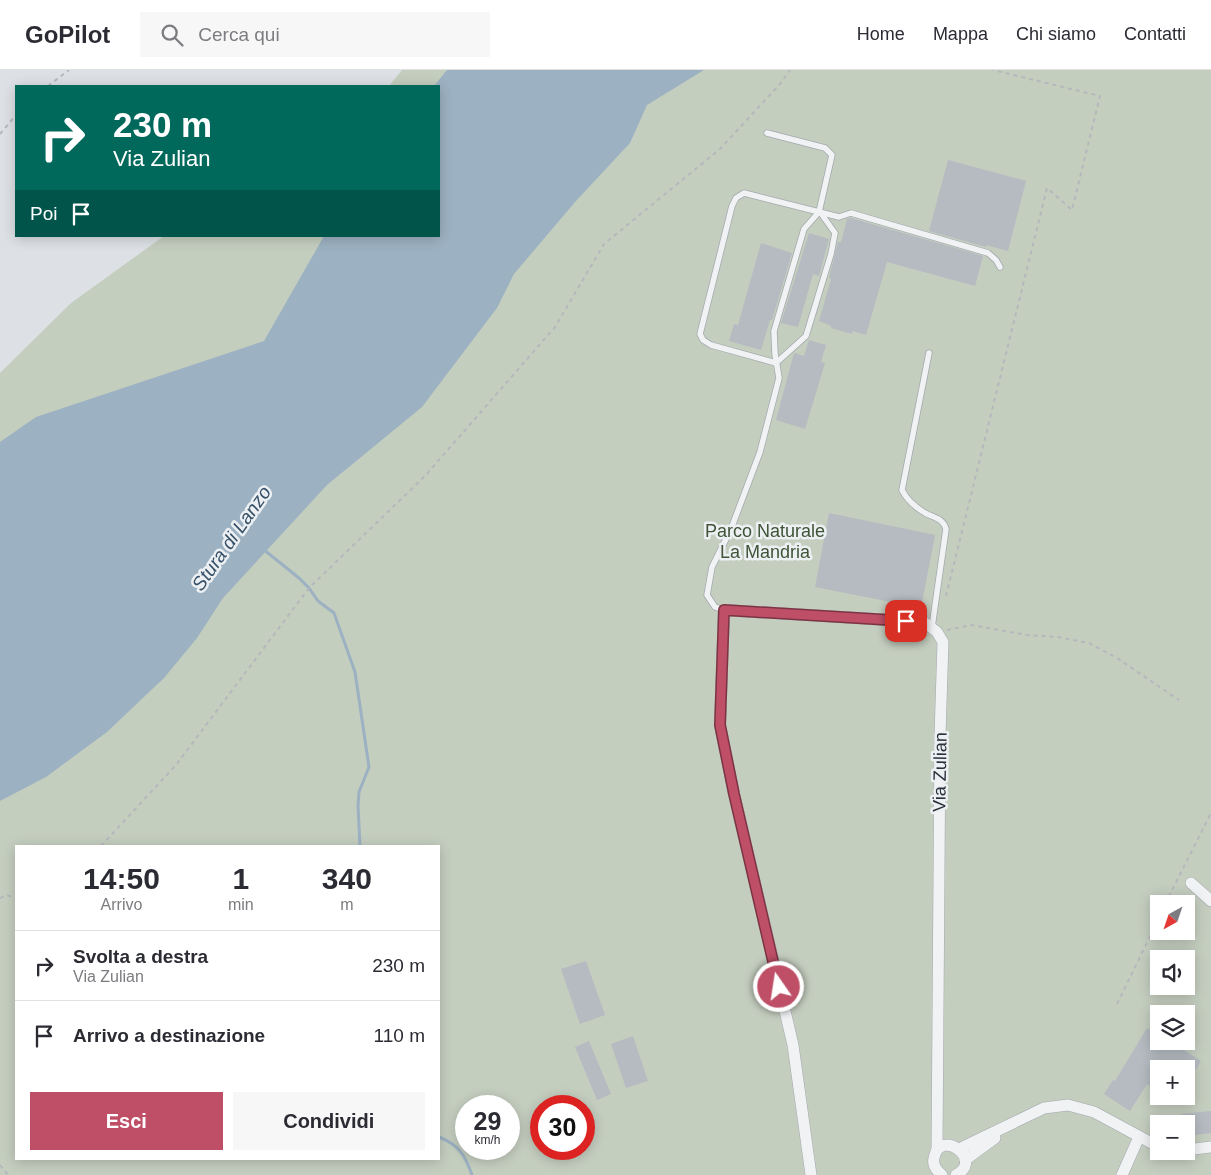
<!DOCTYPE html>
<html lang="it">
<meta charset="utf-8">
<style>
:root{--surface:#fff;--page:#f7f7f7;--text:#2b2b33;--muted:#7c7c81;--line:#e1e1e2;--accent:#be4f67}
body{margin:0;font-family:Arial,sans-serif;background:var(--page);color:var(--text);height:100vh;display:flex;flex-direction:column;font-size:19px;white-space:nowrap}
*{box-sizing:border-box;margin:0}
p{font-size:16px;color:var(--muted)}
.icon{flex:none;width:28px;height:28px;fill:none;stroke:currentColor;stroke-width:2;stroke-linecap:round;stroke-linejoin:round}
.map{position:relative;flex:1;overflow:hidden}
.side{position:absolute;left:15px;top:775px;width:425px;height:315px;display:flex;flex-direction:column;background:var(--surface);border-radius:0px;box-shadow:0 2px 12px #0003}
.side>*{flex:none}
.hud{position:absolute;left:15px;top:15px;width:425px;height:152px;border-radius:0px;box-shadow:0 2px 12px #0003;background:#00695c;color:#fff;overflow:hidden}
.needle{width:32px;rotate:220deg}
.controls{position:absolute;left:1150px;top:825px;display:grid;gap:10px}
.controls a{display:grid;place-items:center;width:45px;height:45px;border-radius:0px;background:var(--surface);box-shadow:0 2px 12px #0003;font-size:25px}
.speed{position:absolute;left:455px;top:1025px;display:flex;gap:10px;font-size:25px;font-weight:700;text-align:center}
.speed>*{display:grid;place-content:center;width:65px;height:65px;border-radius:50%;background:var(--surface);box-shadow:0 2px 12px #0003;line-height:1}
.speed small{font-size:12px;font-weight:400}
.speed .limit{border:8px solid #d22;background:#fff;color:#111}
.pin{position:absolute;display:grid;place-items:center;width:42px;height:42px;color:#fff;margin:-21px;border-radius:10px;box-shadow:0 2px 8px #0006}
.me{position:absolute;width:55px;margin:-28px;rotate:347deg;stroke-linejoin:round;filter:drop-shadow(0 0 4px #0008)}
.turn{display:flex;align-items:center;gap:18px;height:105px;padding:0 15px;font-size:22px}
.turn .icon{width:65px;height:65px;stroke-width:2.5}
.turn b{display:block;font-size:35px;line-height:42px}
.then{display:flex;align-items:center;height:48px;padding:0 15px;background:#0003;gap:10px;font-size:19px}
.eta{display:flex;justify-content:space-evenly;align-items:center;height:85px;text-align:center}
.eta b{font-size:30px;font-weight:700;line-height:35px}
.action{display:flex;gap:10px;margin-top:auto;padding:10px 15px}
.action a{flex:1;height:58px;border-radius:0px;background:var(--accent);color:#fff;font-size:20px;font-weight:700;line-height:58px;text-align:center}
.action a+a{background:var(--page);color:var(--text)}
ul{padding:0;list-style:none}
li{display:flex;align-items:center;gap:15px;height:70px;padding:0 15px;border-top:1px solid var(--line)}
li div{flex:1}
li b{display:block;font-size:19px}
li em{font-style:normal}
header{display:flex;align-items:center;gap:30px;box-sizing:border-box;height:70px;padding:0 25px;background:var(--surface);border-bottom:1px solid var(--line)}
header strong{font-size:24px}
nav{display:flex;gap:28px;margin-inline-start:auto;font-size:18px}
.search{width:350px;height:45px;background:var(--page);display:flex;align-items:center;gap:12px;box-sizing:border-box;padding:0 18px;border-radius:0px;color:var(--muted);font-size:19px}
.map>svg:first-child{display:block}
.green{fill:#c4cebf;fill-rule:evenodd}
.water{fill:#9cb1c2}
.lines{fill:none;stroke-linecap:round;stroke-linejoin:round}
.stream{stroke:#9cb1c2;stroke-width:3}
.building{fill:#b5bbc1}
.service-casing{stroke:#a3a8ae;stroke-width:7}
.minor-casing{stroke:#a3a8ae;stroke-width:12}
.path{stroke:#b4b8bc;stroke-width:2;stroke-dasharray:4 4;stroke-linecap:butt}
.service{stroke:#f0f2f4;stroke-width:5.5}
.minor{stroke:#f0f2f4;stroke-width:11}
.route-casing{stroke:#7c3343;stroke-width:12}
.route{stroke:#be4f67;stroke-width:9}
.labels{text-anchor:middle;stroke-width:5;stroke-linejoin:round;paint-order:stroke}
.park-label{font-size:18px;fill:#3f5437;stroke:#ecf0f3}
.street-label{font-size:18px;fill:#29303a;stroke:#ecf0f3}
.water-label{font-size:19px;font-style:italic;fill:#375169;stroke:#ecf0f3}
</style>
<header>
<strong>GoPilot</strong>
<div class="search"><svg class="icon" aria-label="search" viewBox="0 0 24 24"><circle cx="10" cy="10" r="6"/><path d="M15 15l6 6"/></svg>Cerca qui</div>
<nav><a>Home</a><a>Mappa</a><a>Chi siamo</a><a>Contatti</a></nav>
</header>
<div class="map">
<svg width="1211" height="1105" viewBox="0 0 1211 1105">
<rect width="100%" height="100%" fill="#dde1e5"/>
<path class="green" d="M 402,0 L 1211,0 L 1211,1105 L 0,1105 L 0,303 L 71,233 L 164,166 L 439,166 L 439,16 L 389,16 ZM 16,776 L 439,776 L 439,1089 L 16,1089 ZM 1159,834 L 1186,834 L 1186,861 L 1159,861 ZM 1159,889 L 1186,889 L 1186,916 L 1159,916 ZM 1159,944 L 1186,944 L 1186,971 L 1159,971 ZM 1159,999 L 1186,999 L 1186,1026 L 1159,1026 ZM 466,1036 L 509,1036 L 509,1079 L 466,1079 ZM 541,1036 L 584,1036 L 584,1079 L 541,1079 ZM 1159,1054 L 1186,1054 L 1186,1081 L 1159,1081 Z"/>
<polygon class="water" points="447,0 704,0 647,35 630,73 576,131 514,204 497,238 422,337 327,415 223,528 197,568 164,608 107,662 46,707 0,731 0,372 36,347 264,271 324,166 439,166 439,16 434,16"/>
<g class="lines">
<g class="stream">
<polyline points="263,479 299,508 309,518 318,531 334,543 355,602 369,697 359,722 358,736 360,776"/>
<path d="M 439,1067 C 459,1075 465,1085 472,1105"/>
</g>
</g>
<g class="building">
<polygon points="948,90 1026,111 1008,181 986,175 986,177 929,161"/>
<polygon points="851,148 983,186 975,216 887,192 866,265 853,261 852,264 831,258 831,256 819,251 831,209 829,208 838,172 841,172 847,149"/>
<polygon points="809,163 829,169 819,206 813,204 798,257 781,253"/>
<polygon points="761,173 792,183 772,250 770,250 761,280 729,271 734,254 738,255"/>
<polygon points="809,270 826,275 821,292 825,293 805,359 776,350 794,283 804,286"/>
<polygon points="829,443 935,465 921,538 815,517"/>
<polygon points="586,891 605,945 580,954 561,899"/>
<polygon points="1147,958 1159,965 1159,971 1170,971 1201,991 1186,1016 1186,999 1159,999 1159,1021 1147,1014 1130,1041 1104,1024 1113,1010 1115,1011"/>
<polygon points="633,966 648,1011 626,1018 611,974"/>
<polygon points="589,971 611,1024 597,1030 575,977"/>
<polygon points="1211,1041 1211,1063 1186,1066 1186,1054 1182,1054 1181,1044"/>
</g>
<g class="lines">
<g class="service-casing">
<g id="service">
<path d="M 929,283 L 902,420 C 907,430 915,437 925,443 C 934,448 943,448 946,459 L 932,557"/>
<polyline points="776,293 711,275 703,270 700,264 732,136 736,128 744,123 839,147 851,143 988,183 996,190 1000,197"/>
<polyline points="776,293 806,266 831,184 835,163 820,142"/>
<polyline points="724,540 715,537 707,525 712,497 731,459 760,382 779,308 775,284 774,261 804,159 819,142 832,85 825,78 767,63"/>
</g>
</g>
<g class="minor-casing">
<g id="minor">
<polyline points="1191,813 1211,831"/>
<polyline points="959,1079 1044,1038 1068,1035 1094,1042 1159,1077"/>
<polyline points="1186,1080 1211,1077"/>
<polyline points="965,1090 995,1068"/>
<polyline points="811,1105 793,975 734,724 720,655 724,540 924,552 937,562 943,572 940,665 937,1080"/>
<path d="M 942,1105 C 937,1101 932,1096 934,1088 C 940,1057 985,1090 956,1105"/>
<polyline points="1122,1105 1139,1067"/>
</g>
</g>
<g class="path">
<polyline points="48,16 69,0"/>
<polyline points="0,64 16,45"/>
<polyline points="946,526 1047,118 1072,140 1100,26 993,0"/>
<polyline points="947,560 971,555 1027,565 1058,567 1089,573 1117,588 1179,630"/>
<polyline points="101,776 176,695 309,518 425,406 555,257 604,174 720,79 780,14 790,0"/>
<polyline points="0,828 7,825 16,829"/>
<polyline points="1165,834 1211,743"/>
<polyline points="1117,934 1159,848"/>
<polyline points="0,1095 8,1105"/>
</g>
<use href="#service" class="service"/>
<use href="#minor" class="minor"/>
</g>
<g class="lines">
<g class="route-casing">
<polyline id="route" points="779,917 734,724 720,655 724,540 906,551"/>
</g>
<use href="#route" class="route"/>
</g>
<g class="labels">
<g class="park-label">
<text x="765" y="467">Parco Naturale<tspan x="765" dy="21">La Mandria</tspan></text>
</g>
<g class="street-label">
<text transform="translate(940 702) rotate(-89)" y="6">Via Zulian</text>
</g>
<g class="water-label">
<text transform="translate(231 468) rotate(-55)" y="7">Stura di Lanzo</text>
</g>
</g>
</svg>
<div class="controls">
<a><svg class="needle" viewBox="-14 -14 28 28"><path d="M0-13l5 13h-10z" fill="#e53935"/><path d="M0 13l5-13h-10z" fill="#7c7c81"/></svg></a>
<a><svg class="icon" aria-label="sound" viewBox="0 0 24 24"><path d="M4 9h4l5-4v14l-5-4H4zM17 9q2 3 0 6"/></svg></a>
<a><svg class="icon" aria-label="layers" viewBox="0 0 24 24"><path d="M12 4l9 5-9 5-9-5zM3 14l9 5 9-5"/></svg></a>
<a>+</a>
<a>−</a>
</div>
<div class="speed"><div>29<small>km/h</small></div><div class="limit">30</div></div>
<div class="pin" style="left:906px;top:551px;background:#d93025"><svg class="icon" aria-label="arrive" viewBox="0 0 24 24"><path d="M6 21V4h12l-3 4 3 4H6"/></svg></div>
<svg class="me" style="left:779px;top:917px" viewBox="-20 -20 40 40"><circle r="17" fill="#be4f67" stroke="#fff" stroke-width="3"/><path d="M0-11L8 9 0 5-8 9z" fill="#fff"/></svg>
<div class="hud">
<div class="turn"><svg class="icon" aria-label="right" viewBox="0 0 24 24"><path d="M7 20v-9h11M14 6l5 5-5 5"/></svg><div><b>230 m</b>Via Zulian</div></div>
<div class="then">Poi<svg class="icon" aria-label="arrive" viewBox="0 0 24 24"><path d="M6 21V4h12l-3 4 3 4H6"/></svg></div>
</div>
<section class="side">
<div class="eta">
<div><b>14:50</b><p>Arrivo</p></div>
<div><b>1</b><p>min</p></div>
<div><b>340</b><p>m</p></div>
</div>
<ul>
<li><svg class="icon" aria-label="right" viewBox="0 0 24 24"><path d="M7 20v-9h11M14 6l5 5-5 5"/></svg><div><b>Svolta a destra</b><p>Via Zulian</p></div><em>230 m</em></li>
<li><svg class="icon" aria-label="arrive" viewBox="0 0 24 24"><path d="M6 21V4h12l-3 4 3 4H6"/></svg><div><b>Arrivo a destinazione</b></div><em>110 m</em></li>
</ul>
<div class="action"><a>Esci</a><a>Condividi</a></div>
</section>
</div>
